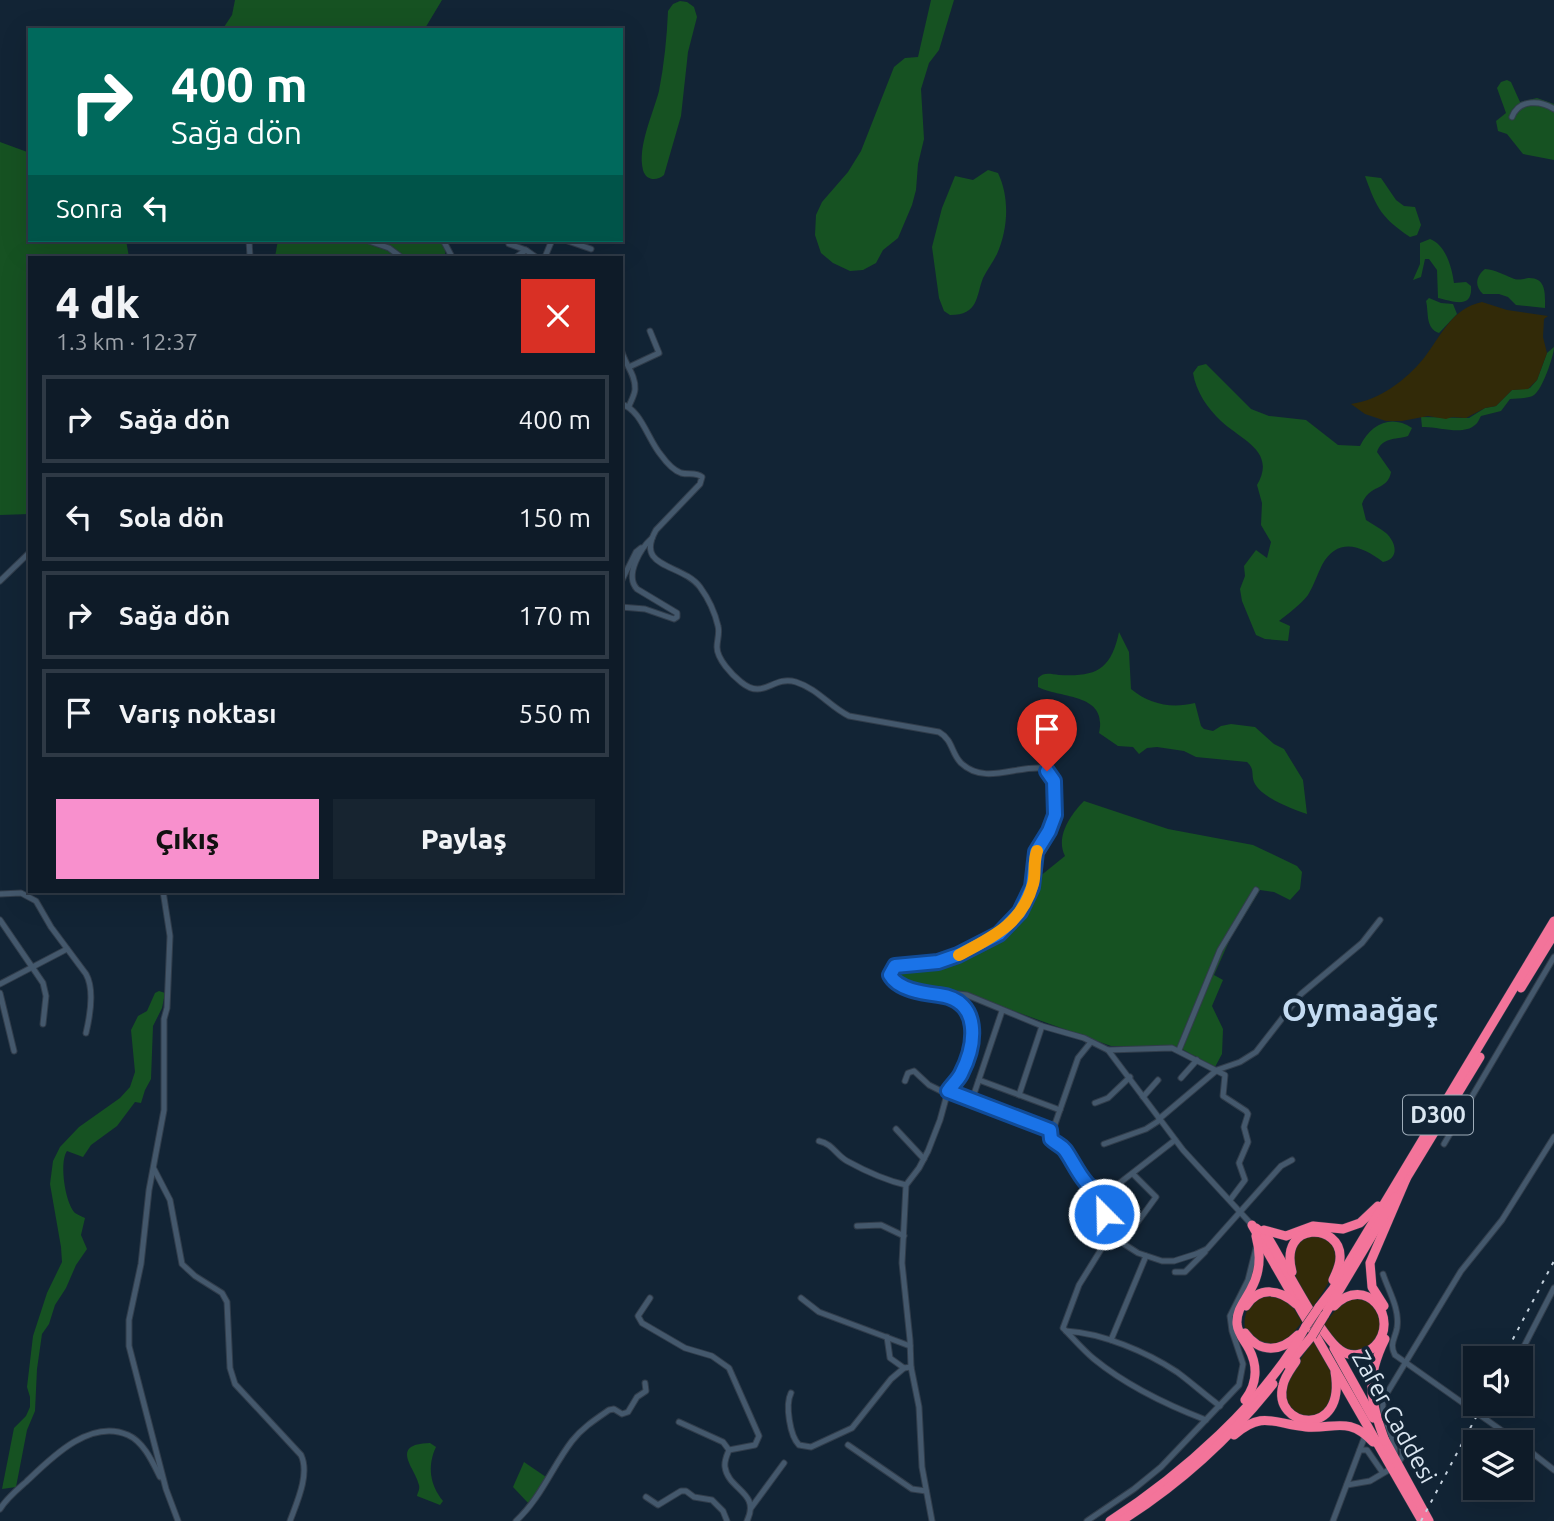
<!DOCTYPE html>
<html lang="tr">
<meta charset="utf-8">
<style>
:root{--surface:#0e1b28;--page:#172430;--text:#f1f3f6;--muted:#9ba1a8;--line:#2e3945;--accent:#f890cd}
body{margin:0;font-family:Ubuntu,sans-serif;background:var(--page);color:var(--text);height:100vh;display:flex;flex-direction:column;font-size:26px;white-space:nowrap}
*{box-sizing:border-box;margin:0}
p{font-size:23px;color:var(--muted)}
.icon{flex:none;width:38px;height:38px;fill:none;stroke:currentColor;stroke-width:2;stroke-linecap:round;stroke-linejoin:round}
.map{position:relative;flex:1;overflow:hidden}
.panel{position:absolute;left:28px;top:256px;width:595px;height:637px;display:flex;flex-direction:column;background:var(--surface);border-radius:0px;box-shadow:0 7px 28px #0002,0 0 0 2px var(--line)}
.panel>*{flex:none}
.banner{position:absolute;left:28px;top:28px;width:595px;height:214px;border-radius:0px;box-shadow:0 7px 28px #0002,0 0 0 2px var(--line);background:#00695c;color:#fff;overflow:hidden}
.buttons{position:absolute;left:1463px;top:1346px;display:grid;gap:14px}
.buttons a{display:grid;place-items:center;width:70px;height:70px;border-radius:0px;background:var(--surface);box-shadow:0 7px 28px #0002,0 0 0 2px var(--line);font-size:35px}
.pin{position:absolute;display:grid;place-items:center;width:60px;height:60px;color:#fff;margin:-72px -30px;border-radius:50% 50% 50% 0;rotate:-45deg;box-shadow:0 0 7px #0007}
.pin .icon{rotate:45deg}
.me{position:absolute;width:77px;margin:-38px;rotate:337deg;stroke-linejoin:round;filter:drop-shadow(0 0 5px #0008)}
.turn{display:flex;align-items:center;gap:24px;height:147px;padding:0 28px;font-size:32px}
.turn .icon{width:91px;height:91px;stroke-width:2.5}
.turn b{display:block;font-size:49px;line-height:60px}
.then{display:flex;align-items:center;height:66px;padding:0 28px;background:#0003;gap:14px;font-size:26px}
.round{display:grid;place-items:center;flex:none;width:74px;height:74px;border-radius:0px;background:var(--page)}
.summary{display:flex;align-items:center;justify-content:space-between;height:119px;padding:0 28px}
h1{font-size:42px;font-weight:800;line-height:52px}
.cta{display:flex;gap:14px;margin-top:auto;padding:14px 28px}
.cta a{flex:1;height:80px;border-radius:0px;background:var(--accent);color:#111;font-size:28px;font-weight:800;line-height:80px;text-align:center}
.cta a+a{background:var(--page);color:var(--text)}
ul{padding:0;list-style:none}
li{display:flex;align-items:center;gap:21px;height:88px;margin:0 14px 10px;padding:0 14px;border:4px solid var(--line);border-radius:0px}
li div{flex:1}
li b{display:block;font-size:26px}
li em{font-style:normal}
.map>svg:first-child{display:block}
.green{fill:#165222}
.sand{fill:#322a08}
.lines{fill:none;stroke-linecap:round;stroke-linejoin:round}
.minor-casing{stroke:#313d4b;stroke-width:7}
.highway-casing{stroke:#313d4b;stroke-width:10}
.minor{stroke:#44586c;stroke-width:5}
.highway{stroke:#f3749a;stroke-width:9}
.rail{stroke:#c5d2de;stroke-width:2;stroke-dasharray:3.5 7;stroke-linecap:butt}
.highway-bridge-casing{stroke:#313d4b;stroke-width:10;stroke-linecap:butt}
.highway-bridge{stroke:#f3749a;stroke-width:9}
.route-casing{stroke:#114b97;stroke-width:18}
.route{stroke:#1a73e8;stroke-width:12}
.slow{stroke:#f59e0b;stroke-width:12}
.labels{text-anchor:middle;stroke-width:7;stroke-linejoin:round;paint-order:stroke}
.shield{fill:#122435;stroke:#9eacb9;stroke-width:2}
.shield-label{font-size:23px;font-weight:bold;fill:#dae6f1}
.street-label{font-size:24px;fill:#dae6f1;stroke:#122435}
.district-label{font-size:32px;font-weight:bold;fill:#c4dbf2;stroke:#122435}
</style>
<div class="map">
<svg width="1554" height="1521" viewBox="0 0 1554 1521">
<rect width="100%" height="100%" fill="#122435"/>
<g class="green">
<polygon points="235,0 442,0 424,30 222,30 232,15"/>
<polygon points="931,0 954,0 939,50 929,63 921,89 924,139 918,164 916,190 912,205 898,238 883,250 876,263 863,270 850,271 833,263 821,253 815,235 816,215 822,202 848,172 861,151 894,67 905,58 918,57"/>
<path d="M 680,1 L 687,2 L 694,7 L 697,17 L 688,52 L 681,116 L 664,175 C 657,181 646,181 643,170 C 637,147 653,114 659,91 C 664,65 667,37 668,11 L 673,4 Z"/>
<polygon points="1507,80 1511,82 1520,102 1537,98 1554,104 1554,160 1523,154 1507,134 1498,131 1496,121 1506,113 1497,88 1501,82"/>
<polygon points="0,142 30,153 30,240 126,240 129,257 30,257 30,514 0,515"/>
<path d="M 988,170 L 998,173 C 1010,198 1008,229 997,254 C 993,262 987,270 983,278 C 976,296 979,315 950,315 L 944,311 L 939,298 L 932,247 L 942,208 L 955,176 L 973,180 Z"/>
<path d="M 1365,176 L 1381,178 L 1396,200 L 1404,206 L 1415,207 L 1421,225 L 1417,235 L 1410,237 C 1381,217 1377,209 1365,176 Z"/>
<path d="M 1430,239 C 1446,245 1452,268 1454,283 L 1466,282 L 1471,286 C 1473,310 1452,301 1438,298 L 1437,270 L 1429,259 L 1425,259 L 1421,277 L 1413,280 L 1420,264 L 1420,243 Z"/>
<polygon points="278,240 446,240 445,257 275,257"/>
<path d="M 1485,269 C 1496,270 1502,274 1512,278 C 1518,281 1522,279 1528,278 C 1547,277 1545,295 1545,308 L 1516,305 L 1508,297 L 1499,294 L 1483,294 C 1474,286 1476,276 1485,269 Z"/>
<path d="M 1429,298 L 1441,303 L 1453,304 L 1457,314 L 1439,333 C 1425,328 1429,313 1426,301 Z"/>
<path d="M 1554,347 C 1554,356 1542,390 1534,395 C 1528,399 1517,398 1510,399 L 1501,411 L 1481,416 C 1479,419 1478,423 1475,425 C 1463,436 1437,426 1422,427 L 1421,417 L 1469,418 L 1485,408 L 1496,406 L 1512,390 L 1530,388 L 1537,380 L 1547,353 Z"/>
<path d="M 1206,364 L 1251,409 L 1269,416 L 1306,420 L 1338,445 L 1360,446 C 1371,424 1391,414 1412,428 L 1408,436 C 1395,440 1382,437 1377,452 L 1391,472 C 1388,491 1369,484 1362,504 L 1366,520 C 1372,524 1380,528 1386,533 C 1396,542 1400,559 1383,562 C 1362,546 1338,536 1322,565 C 1317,575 1314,585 1308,595 C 1300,605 1289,613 1279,621 L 1290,626 L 1288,641 L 1265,639 L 1256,635 L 1242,601 L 1240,589 L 1245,576 L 1244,566 L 1256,550 L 1267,558 L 1271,542 L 1261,525 L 1262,503 L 1257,485 C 1277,451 1241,440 1221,421 C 1208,409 1196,392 1193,373 L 1198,366 Z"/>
<path d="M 1119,632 L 1129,652 L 1131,689 C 1149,704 1171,709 1195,703 L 1201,726 L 1204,729 L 1213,731 L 1221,726 L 1231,724 L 1255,727 L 1274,744 L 1284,749 L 1303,780 L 1307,814 C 1292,809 1260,797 1254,782 C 1251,774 1255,769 1247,762 L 1196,757 L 1184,751 L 1157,747 L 1147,748 L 1139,754 L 1133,747 L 1118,746 L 1099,733 C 1108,693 1062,699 1038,687 L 1038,678 C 1044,672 1050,674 1059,675 C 1096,677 1111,670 1119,632 Z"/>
<path d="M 1084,801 L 1168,829 L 1253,845 L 1297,866 L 1302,872 L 1300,889 L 1290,900 L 1274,892 L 1260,890 L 1230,939 L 1214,975 L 1223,980 L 1212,1006 L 1223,1029 L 1222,1054 L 1215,1067 L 1178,1047 L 1111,1046 L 961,992 L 931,994 L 896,977 L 895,972 L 899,967 L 934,965 L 959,958 L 1006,932 L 1025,908 L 1039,877 L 1065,856 C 1055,837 1071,814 1084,801 Z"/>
<path d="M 159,991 L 165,993 L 162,1008 L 153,1026 L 151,1079 L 145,1090 L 141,1103 L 135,1102 L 117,1126 L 91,1145 L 83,1157 L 67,1151 C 59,1162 65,1203 75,1213 C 78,1215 81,1216 85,1218 L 81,1235 L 87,1249 L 76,1265 L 66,1288 L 55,1305 L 49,1324 L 42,1334 L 37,1369 L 35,1411 L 27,1430 L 16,1487 L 2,1489 L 14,1428 L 26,1416 L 30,1407 L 30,1397 L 27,1387 L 33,1336 L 47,1293 L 62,1262 L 61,1247 L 50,1184 L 53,1161 L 60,1147 L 79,1127 L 120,1098 L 130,1087 L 135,1072 L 131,1030 L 138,1016 L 147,1011 L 155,993 Z"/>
<path d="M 430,1443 L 436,1447 C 427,1466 430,1485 443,1501 L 440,1505 L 417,1496 C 418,1491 420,1490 419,1485 C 416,1469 388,1444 430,1443 Z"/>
<polygon points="524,1462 546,1477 530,1505 513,1487"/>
</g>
<g class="sand">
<path d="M 1482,302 L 1507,310 L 1548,316 L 1544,319 L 1543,337 L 1547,353 L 1537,380 L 1528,389 L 1512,390 L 1496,406 L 1485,408 L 1466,418 L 1452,417 L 1446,419 L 1428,416 L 1402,421 L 1386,421 L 1365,414 L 1351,404 C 1380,400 1406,380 1424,358 C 1441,336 1452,308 1482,302 Z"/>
<path d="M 1314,1234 L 1332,1243 C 1342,1267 1326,1288 1312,1308 L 1298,1283 L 1292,1265 L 1298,1240 Z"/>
<path d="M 1279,1295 L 1291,1304 L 1302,1322 L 1286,1342 L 1263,1346 L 1245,1329 C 1243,1315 1247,1308 1257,1298 Z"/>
<path d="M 1345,1298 L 1368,1299 C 1384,1322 1385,1327 1368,1349 L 1345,1352 L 1323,1326 Z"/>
<path d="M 1313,1341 C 1333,1373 1338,1376 1326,1413 L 1302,1418 L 1286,1403 L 1286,1380 Z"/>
</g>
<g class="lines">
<g class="minor-casing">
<g id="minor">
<path d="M 1512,117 C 1519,99 1540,100 1554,109"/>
<polyline points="249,240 250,257"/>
<polyline points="366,240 389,248 401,257"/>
<polyline points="443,240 452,257"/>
<polyline points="565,240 591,249"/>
<polyline points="509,244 526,250"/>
<polyline points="516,257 526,250 536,257"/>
<polyline points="545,257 552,240"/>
<path d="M 621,348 C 623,362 636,374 635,389 C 635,394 631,401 629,406"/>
<polyline points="629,367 659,353 650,331"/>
<path d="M 621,404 C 641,409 648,440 661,455 C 666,462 673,470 681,473 C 689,475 696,472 702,477 L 700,484 L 656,530 C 634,569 682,563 700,587 C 708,598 715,613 718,626 C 720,633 717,640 717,647 C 717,659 732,675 741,682 C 764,701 772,675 796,682 C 818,689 830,707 849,716 L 939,732 C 953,740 951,753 961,763 C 984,785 1015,766 1041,768 L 1051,775 L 1054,781 L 1055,815 L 1049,831 L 1036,852 L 1032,887 L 1020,912 L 999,934 L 958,955 L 938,962 L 895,966 L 891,972 L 893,979 L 930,995 L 950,993 L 967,995 L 1042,1026 L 1084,1038 L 1108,1050 L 1183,1150 L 1252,1225"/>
<polyline points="0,581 30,552"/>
<polyline points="621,582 636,552 641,548"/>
<path d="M 621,607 L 645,609 L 674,619 L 677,617 L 677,613 L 637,589 C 624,575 641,548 652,538"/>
<polyline points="163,891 170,936 167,1008 164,1019 164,1110 149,1190 141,1264 129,1320 129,1346 166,1489 178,1521"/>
<path d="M 0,894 L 21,893 L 36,901 L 51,927 L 86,974 C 95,990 90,1016 86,1033"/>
<polyline points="0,920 43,983 46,996 43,1024"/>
<polyline points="0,984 67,949"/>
<polyline points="0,993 14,1051"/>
<polyline points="1108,1050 1172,1048 1225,1075 1223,1096 1246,1111 1248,1114 1244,1127 1248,1142 1239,1163 1245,1180 1230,1200"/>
<polyline points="1179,1050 1220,950 1256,890"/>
<polyline points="1181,1078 1197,1060"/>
<polyline points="979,1080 1060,1110"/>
<polyline points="905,1081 908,1073 914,1071 929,1085 947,1094"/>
<polyline points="948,1091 1050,1130 1054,1127 1078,1058 1091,1042"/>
<polyline points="1019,1095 1042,1026"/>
<polyline points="1143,1097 1158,1080"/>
<polyline points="972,1100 1002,1011"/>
<polyline points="1095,1103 1108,1098 1130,1077"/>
<polyline points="1159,1119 1217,1070 1240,1062 1256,1052 1301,994 1362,943 1380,920"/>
<polyline points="896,1129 924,1159"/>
<path d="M 1050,1130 L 1051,1139 C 1056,1144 1061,1145 1065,1150 C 1076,1165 1085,1193 1106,1194"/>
<path d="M 819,1141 C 833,1144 836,1155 847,1161 C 867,1172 884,1180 906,1185"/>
<polyline points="1104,1144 1146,1129 1160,1120"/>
<polyline points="1444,1144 1554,957"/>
<path d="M 154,1169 L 170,1200 L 182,1264 L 195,1276 L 222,1293 L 227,1302 L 230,1368 L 235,1384 L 301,1455 C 310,1474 297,1502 290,1521"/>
<polyline points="1133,1174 1156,1197 1134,1227 1113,1230 1110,1235 1138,1253 1162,1261 1174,1261 1196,1254 1207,1249 1281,1166 1292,1160"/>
<polyline points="857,1226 881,1225 904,1236"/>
<path d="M 1111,1231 C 1103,1219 1101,1205 1108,1192 L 1175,1140"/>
<path d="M 1110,1235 L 1079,1285 L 1063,1328 C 1073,1338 1083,1350 1094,1359 C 1127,1386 1167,1405 1206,1420"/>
<polyline points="1175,1272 1185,1272 1205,1252"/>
<path d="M 1383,1274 C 1389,1292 1400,1309 1397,1328 C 1395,1339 1389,1344 1395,1355 L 1518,1442"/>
<path d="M 650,1298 L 638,1316 L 642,1323 L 685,1348 L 712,1356 L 729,1368 L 759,1436 L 755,1445 L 729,1450 C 727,1455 724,1461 725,1467 C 728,1490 761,1492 747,1521"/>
<polyline points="801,1298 819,1312 910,1346"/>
<path d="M 1066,1331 C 1102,1333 1147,1352 1177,1372 C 1192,1383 1205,1395 1220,1406"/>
<polyline points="887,1337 890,1358 904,1368"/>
<polyline points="1111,1340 1146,1256"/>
<polyline points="1518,1358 1554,1288"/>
<path d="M 791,1393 C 785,1405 790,1436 799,1445 L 811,1447 L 852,1428 L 891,1379 L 904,1368 L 911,1367"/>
<polyline points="1486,1419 1494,1404"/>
<polyline points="679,1422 723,1442 729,1450"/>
<path d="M 1395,1436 C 1402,1445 1407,1456 1397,1463"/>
<polyline points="1521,1444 1554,1470"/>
<polyline points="848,1445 912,1489 926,1491"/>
<polyline points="1360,1450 1367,1450 1383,1473"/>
<path d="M 1395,1458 C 1397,1436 1378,1417 1384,1398 L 1461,1271 L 1502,1220 L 1554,1137"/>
<polyline points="1347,1485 1370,1481 1392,1468"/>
<polyline points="646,1497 658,1505 681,1491 686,1491 694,1497 712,1500 723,1511 727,1521"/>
<polyline points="751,1508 784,1463"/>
<path d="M 0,1509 C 7,1498 17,1490 26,1482 C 51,1458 90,1418 128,1435 C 144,1442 153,1463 160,1477"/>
<path d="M 516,1521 C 541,1498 552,1467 572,1441 C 582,1428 596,1419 609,1410 L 614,1409 L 622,1414 L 628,1412 L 637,1397 L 646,1391 L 645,1383"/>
<polyline points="932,1521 922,1467 919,1407 911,1367 910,1340 902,1263 906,1185 919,1168 928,1151 940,1120 948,1091 961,1073 973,1039 972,1021 967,1011 957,1002 942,996"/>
<polyline points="1087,1521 1134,1489 1161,1467 1239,1385 1243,1364 1232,1331 1230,1316 1248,1280 1256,1248"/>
<polyline points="1333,1521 1365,1436"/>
</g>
</g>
<g class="highway-casing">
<g id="highway">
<polyline points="1521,988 1554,934"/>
<polyline points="1404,1182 1480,1057"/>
<polyline points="1252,1225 1422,1521"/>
<path d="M 1256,1228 L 1268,1238 C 1283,1262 1320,1336 1340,1350 C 1350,1358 1366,1355 1375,1346 C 1401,1319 1366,1273 1334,1306"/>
<polyline points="1264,1230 1286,1236 1313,1226 1343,1229 1360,1223 1378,1206"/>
<path d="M 1292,1272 C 1278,1220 1342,1223 1340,1258 C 1340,1266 1336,1273 1333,1280"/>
<path d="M 1246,1306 C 1259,1286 1280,1289 1296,1304"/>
<polyline points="1384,1306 1372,1287 1370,1263 1406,1179"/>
<polyline points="1319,1307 1333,1289 1554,921"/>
<polyline points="1324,1316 1395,1197"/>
<path d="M 1245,1333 C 1260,1354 1281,1352 1298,1335"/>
<polyline points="1334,1348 1373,1418"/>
<path d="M 1296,1361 C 1291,1369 1285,1376 1283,1385 C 1271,1428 1347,1440 1335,1372"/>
<polyline points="1288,1365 1312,1336"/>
<path d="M 1245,1400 C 1257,1384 1258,1366 1249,1349 C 1245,1341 1238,1334 1237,1324 C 1236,1310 1245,1301 1251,1289 C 1260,1273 1261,1254 1256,1236"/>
<path d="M 1234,1435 C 1263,1410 1274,1424 1306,1427 C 1335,1429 1349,1416 1373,1442"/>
<polyline points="1383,1437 1429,1521"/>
<path d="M 1385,1441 C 1370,1401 1365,1379 1385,1339"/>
<path d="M 1110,1521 C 1180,1476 1266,1401 1306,1326"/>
<path d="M 1121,1521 C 1178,1485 1231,1437 1273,1384"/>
</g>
</g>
<use href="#minor" class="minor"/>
<use href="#highway" class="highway"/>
<g class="rail">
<polyline points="1503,1358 1554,1261"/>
<polyline points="1421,1521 1483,1404"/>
</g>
<g class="highway-bridge-casing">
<g id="highway-bridge">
<polyline points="1306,1326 1319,1307"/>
<polyline points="1312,1336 1324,1316"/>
</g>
</g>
<use href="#highway-bridge" class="highway-bridge"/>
</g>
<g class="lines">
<g class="route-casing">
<path id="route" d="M 1047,771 L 1054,781 L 1055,815 L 1049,831 L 1036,852 L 1032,887 L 1020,912 L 999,934 L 958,955 L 938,962 L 895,966 L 890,975 C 898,990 924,993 939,995 C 982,1000 976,1045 961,1074 C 958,1080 952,1085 948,1091 L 1050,1130 L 1051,1139 C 1056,1144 1061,1145 1065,1150 C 1076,1165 1085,1193 1107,1194 L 1104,1214"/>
</g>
<use href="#route" class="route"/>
<path class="slow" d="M 959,955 C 993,937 1022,924 1033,884 C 1036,873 1033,862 1037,851"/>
</g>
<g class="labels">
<rect class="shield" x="1403" y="1095.5" width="70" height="39" rx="5"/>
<g class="shield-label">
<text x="1438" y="1123">D300</text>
</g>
<g class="street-label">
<text transform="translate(1394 1417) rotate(61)" y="8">Zafer Caddesi</text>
</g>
<g class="district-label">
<text x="1360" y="1021">Oymaağaç</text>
</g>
</g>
</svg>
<div class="buttons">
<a><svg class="icon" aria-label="sound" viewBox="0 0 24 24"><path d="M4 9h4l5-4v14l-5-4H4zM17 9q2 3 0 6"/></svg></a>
<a><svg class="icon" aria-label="layers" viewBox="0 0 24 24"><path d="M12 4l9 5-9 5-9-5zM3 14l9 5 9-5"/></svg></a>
</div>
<div class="pin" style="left:1047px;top:771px;background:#d93025"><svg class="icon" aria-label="arrive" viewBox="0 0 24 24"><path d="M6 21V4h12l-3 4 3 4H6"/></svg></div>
<svg class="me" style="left:1104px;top:1214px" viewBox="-20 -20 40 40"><circle r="17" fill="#1a73e8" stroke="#fff" stroke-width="3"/><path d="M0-11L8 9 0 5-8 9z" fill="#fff"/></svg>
<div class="banner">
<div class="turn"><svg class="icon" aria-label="right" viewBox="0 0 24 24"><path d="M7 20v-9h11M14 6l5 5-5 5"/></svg><div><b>400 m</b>Sağa dön</div></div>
<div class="then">Sonra<svg class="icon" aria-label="left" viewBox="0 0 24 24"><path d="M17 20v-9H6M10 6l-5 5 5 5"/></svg></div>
</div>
<section class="panel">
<div class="summary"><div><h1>4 dk</h1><p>1.3 km · 12:37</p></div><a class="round" style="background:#d93025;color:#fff"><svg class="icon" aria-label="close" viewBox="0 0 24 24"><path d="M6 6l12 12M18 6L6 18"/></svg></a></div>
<ul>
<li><svg class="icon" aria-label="right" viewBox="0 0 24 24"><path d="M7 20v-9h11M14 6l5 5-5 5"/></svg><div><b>Sağa dön</b></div><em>400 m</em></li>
<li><svg class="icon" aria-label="left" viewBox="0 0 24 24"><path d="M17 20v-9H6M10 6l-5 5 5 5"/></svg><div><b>Sola dön</b></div><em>150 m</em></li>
<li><svg class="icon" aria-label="right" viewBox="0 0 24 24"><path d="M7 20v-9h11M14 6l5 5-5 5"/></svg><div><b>Sağa dön</b></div><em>170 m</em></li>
<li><svg class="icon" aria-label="arrive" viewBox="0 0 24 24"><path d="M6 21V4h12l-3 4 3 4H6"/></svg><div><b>Varış noktası</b></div><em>550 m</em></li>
</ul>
<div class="cta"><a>Çıkış</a><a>Paylaş</a></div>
</section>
</div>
